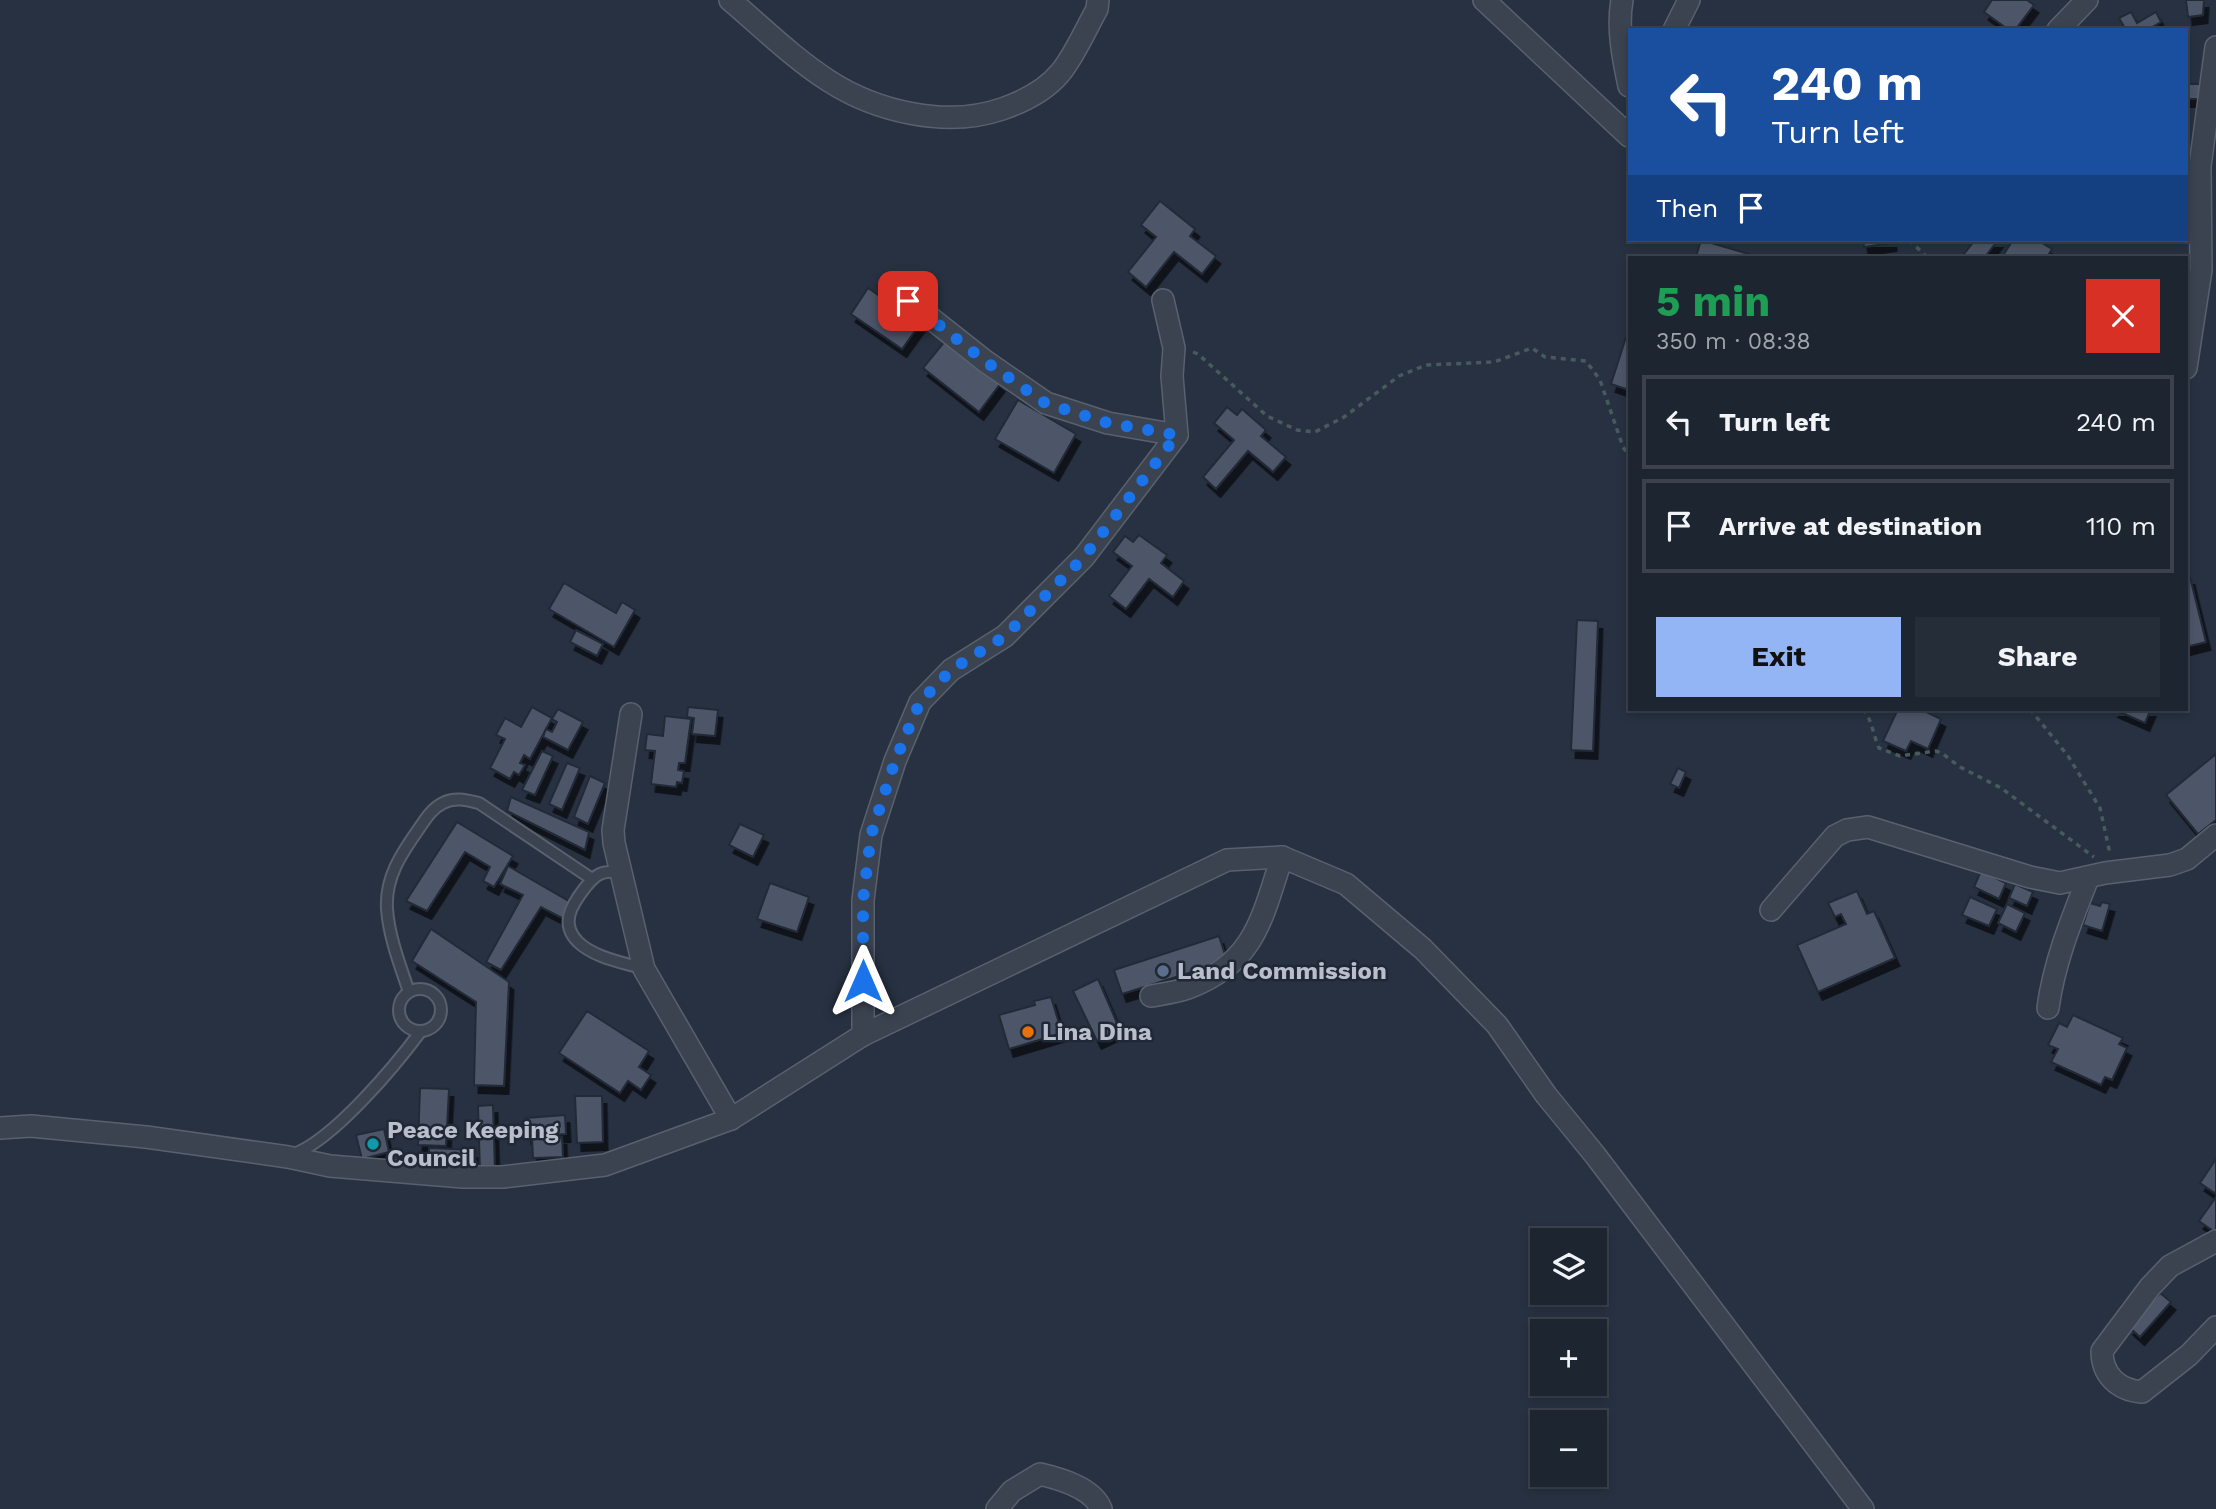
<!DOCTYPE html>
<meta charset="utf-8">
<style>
:root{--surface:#1d2531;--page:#252d39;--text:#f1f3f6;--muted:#a0a5ab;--line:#3b424d;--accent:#93b4f5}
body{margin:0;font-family:"Work Sans",sans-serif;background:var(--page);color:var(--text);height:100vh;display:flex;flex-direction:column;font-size:26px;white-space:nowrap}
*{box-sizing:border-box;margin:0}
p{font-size:23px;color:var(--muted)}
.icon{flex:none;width:38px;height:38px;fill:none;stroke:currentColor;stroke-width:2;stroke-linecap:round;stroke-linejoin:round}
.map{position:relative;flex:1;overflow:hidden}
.details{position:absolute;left:1628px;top:256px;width:560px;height:455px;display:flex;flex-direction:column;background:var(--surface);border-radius:0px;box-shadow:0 4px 10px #0003,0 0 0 2px var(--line)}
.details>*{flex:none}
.banner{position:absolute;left:1628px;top:28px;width:560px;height:214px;border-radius:0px;box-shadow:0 4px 10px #0003,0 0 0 2px var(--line);background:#1a4fa0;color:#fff;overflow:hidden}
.controls{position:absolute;left:1530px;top:1228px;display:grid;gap:14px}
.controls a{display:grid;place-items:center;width:77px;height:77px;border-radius:0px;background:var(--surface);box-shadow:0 4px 10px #0003,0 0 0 2px var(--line);font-size:35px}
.pin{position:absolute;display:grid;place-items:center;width:60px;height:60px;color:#fff;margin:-30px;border-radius:14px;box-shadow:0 4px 10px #0006}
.me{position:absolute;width:77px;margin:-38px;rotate:0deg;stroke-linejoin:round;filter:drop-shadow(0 0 5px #0008)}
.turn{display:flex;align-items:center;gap:24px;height:147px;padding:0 28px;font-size:32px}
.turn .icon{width:91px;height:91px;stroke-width:2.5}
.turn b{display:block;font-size:49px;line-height:60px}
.then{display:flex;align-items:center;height:66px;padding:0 28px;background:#0003;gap:14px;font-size:26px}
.round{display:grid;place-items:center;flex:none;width:74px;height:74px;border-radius:0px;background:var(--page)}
.head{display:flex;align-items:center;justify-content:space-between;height:119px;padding:0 28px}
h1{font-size:42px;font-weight:700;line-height:52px;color:#1e9e55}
.button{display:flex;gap:14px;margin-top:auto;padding:14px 28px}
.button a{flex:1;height:80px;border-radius:0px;background:var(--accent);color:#111;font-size:28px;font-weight:700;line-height:80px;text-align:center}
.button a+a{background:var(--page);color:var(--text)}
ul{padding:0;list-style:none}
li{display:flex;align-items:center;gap:21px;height:94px;margin:0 14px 10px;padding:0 14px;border:4px solid var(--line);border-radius:0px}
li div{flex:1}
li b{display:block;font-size:26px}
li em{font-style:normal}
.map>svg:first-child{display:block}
.building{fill:#4d5769;stroke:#222a38;stroke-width:2;filter:url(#shadow)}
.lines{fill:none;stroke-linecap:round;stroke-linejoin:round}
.lane-casing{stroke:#59616e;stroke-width:14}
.street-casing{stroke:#59616e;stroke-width:24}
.path{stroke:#475a5e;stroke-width:3.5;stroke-dasharray:5 5;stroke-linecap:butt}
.lane{stroke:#3b4351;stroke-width:10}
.street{stroke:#3b4351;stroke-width:21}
.route{stroke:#1a73e8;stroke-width:12;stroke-dasharray:0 21.6}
.service-dot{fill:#5c6f8a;stroke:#202836;stroke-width:2.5}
.food-dot{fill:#e8710a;stroke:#202836;stroke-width:2.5}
.culture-dot{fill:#0f9aa8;stroke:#202836;stroke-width:2.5}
.labels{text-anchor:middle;stroke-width:5;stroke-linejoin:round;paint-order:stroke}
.poi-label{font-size:24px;font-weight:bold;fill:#b8becb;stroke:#202836;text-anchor:start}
</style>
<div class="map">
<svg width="2216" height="1509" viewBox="0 0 2216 1509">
<defs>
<filter id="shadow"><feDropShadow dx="4.5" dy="8" stdDeviation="0" flood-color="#0009"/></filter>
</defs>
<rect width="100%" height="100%" fill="#273141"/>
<g class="building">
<polygon points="1992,0 2027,0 2034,5 2015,30 2009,30 1984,12"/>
<polygon points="2186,0 2204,0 2203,15 2188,17"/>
<polygon points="2131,12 2137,23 2156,12 2161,22 2147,30 2126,30 2119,18"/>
<rect x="2186" y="84" width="17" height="15"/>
<polygon points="1160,201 1195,229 1190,236 1216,256 1202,274 1174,252 1146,287 1128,272 1156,237 1141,225"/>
<polygon points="1701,240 1759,257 1696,257"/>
<polygon points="1863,240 1892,240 1892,243 1864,247"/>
<polygon points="1975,240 1998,240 1985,257 1968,257 1964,254"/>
<polygon points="2013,240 2037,240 2052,249 2047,257 2002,257"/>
<polygon points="868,288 920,324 902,349 851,314"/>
<polygon points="1629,328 1629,390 1611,384"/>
<polygon points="945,341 1000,384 979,412 923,368"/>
<polygon points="1018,400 1076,434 1054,473 995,439"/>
<polygon points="1227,407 1237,415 1242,409 1266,430 1261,436 1286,457 1273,472 1248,451 1216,489 1203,477 1234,440 1214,423"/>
<polygon points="1139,535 1167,555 1161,563 1184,581 1173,597 1149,579 1126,609 1109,596 1132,566 1113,552 1125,536 1133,542"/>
<polygon points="2186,577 2190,577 2206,642 2186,647"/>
<polygon points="564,583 616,613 622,602 635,610 614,647 549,609"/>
<polygon points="1577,620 1598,621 1593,751 1571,750"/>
<polygon points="576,630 603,644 597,656 570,642"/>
<polygon points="532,707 552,718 530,759 524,755 520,763 525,765 519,775 514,772 510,779 490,768 505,739 496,735 505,718 521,727"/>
<polygon points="688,707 718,710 715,736 692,734 694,718 687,717"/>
<polygon points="558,709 583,722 568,750 543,737 546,729 552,732 557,722 552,719"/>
<polygon points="1898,709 1920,709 1941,719 1928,749 1911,741 1906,751 1883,741"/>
<polygon points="2113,709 2151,709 2145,723"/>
<polygon points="665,716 691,719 685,763 679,763 678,770 684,771 682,783 677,782 676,787 651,784 655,751 645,750 647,734 663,736"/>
<polygon points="542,751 553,756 535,795 522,790"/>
<polygon points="2216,754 2216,820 2198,834 2166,795"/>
<polygon points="567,763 580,768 562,810 549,804"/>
<polygon points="1678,768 1686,772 1679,788 1670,784"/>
<polygon points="590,776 605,783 588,824 574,817"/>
<polygon points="511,797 589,832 585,850 507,811"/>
<polygon points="457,822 513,856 494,887 483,881 490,867 465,852 427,911 406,901"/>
<polygon points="740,824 764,835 753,857 729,845"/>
<polygon points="508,866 572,903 564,919 541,907 501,970 486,962 523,895 500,884"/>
<polygon points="1981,871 2006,883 1999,899 1974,887"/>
<polygon points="770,883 809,897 797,932 757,919"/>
<polygon points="2015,884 2033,892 2027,906 2009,898"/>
<polygon points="1857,891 1867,914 1874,911 1895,958 1818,992 1797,945 1846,924 1841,914 1835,917 1828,903"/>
<polygon points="1970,897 1997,909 1989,926 1962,915"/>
<polygon points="2102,902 2110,904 2102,931 2083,925 2090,903 2100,906"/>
<polygon points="2007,904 2025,913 2016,932 1998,923"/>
<polygon points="431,929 509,982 504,1086 474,1085 476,1002 412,961"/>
<polygon points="1219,936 1227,961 1122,994 1114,970"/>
<polygon points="1098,979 1120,1030 1097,1041 1073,991"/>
<polygon points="1051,997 1062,1033 1009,1049 999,1015 1035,1005 1034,1001"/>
<polygon points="587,1011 649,1051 639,1067 651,1075 641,1090 628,1081 620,1093 559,1053"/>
<polygon points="2073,1015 2123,1038 2119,1044 2127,1048 2112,1080 2105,1077 2101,1085 2051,1062 2058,1049 2048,1045 2059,1023 2067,1027"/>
<polygon points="420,1088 449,1089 446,1146 418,1145"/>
<polygon points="575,1096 602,1096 603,1142 577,1143"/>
<polygon points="493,1105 495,1172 480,1172 478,1106"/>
<polygon points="565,1115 566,1134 527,1136 526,1118"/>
<polygon points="384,1129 389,1152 362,1159 356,1135"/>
<polygon points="532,1137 562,1137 563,1157 533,1158"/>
<polygon points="429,1148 476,1150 475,1171 423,1169 423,1162 429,1162"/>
<polygon points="2216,1159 2216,1194 2200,1183"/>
<polygon points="2216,1197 2216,1233 2199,1221"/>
<polygon points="2160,1293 2171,1302 2140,1337 2129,1327"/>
</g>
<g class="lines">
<g class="lane-casing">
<g id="lane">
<path d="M 622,871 C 615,872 606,871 600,874 C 593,877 589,883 584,889 C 571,906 560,924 578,942 C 595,958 622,962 644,969"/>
<circle cx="420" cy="1010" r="21"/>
<path d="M 409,992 C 400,965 389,937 387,909 C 385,878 401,854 418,830 C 425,820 431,809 443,803 C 455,797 466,800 479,803 L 592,879"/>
<path d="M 294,1154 C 334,1139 395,1066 421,1031"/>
</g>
</g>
<g class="street-casing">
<g id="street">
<path d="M 730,0 C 762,27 793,58 829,81 C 877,112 947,128 1002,109 C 1022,102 1046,90 1060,73 C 1073,58 1087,27 1097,9 L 1098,0"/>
<polyline points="1484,0 1629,136"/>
<path d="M 1622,0 C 1617,28 1623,58 1629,86"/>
<polyline points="1674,30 1689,0"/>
<polyline points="2058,30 2087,0"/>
<polyline points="890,286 985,361 1046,403 1108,423 1177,435"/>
<polyline points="2186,368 2201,270 2200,166 2216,47"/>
<polyline points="631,714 613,830 614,843 644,969 731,1119"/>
<polyline points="1771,910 1835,836 1847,830 1868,827 2030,877 2060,883 2105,873 2170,865 2187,859 2216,835"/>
<path d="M 1151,996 C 1163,994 1177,992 1188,988 C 1255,963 1262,918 1282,857"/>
<path d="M 2048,1008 C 2054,963 2071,921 2088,878"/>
<polyline points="863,1035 863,900 871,835 895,761 920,702 951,670 1005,636 1084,557 1177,435 1172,376 1174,348 1163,300"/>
<polyline points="0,1128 31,1126 146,1137 288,1157 330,1166 463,1177 503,1177 605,1165 731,1119 863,1035 1227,860 1282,857 1346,884 1423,949 1497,1025 1546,1095 1595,1155 1863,1509"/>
<path d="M 2216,1241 L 2170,1266 L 2150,1287 L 2102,1351 C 2102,1375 2118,1390 2142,1392 L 2189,1355 L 2216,1327"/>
<path d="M 997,1509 L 1012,1491 L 1040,1474 C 1061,1479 1093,1488 1101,1509"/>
</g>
</g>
<g class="path">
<polyline points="1909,240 1927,257"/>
<polyline points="1193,352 1198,354 1267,416 1297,430 1315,432 1344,417 1399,376 1426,365 1494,362 1532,348 1545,357 1586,361 1600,380 1623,447 1629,456"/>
<path d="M 1863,709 C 1872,719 1873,735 1879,748 L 1900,756 L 1936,751 L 1943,754 L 1960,767 L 2001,788 L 2094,857"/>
<polyline points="2030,709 2068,756 2100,808 2109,849 2108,854"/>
</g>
<use href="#lane" class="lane"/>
<use href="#street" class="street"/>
</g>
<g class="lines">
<polyline class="route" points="863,981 863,900 871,835 895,761 920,702 951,670 1005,636 1084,557 1177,435 1108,423 1045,403 985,361 908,301"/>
</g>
<circle class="service-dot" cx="1163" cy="971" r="7"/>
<circle class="food-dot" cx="1028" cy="1032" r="7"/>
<circle class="culture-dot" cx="373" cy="1144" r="7"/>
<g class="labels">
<g class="poi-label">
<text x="1177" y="979">Land Commission</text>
<text x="1042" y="1040">Lina Dina</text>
<text x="387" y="1138">Peace Keeping<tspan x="387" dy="28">Council</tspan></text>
</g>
</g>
</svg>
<div class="controls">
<a><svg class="icon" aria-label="layers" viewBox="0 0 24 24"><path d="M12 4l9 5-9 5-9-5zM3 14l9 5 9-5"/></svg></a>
<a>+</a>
<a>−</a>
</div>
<div class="pin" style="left:908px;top:301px;background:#d93025"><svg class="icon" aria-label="arrive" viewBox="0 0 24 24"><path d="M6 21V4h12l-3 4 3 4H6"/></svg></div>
<svg class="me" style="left:863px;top:981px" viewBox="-20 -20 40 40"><path d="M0-17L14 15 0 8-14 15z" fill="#1a73e8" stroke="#fff" stroke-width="4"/></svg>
<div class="banner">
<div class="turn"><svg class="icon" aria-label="left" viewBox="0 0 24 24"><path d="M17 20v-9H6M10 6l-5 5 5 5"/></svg><div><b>240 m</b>Turn left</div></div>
<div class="then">Then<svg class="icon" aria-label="arrive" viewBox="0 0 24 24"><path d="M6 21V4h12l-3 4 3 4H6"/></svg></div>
</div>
<section class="details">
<div class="head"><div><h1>5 min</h1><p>350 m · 08:38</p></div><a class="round" style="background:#d93025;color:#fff"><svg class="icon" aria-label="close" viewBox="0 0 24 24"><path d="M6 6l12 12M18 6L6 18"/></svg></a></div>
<ul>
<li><svg class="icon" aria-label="left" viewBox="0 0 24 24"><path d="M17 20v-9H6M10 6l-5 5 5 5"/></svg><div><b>Turn left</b></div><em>240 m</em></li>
<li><svg class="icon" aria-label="arrive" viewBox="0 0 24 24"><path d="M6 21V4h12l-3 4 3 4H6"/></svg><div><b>Arrive at destination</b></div><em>110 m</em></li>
</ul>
<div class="button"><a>Exit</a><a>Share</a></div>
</section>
</div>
